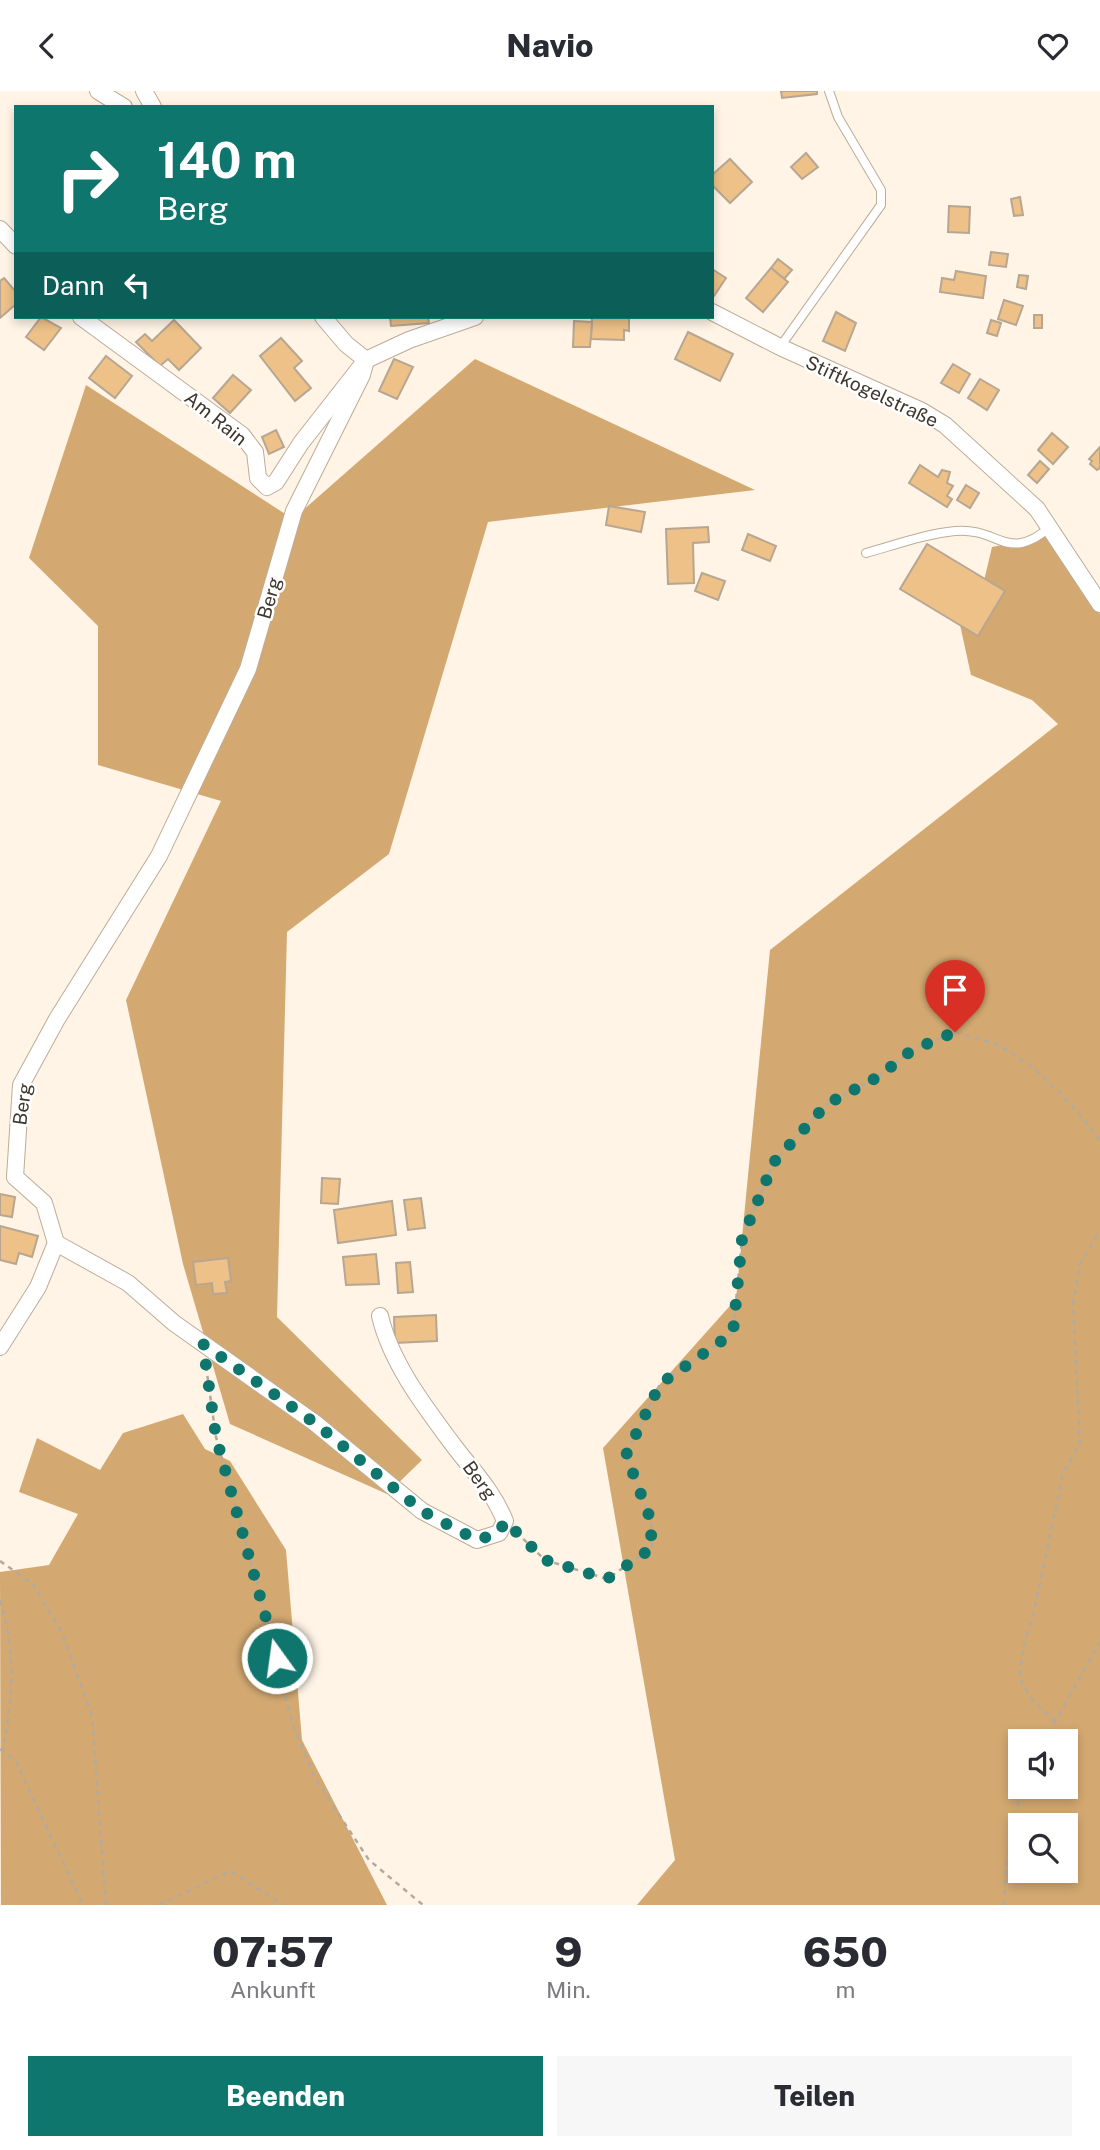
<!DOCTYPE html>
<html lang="de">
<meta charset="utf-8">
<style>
:root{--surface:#fff;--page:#f7f7f7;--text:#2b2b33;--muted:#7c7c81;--accent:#0f766e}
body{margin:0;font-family:"Public Sans",sans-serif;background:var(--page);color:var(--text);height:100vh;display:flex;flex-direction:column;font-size:26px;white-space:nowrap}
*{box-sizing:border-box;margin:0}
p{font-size:23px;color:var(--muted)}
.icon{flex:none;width:38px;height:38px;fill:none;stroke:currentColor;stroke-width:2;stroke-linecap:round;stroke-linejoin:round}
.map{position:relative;height:1814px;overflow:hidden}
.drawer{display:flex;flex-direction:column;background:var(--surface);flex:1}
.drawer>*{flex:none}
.hud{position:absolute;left:14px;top:14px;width:700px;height:214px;border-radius:0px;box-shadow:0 4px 10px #0003;background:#0f766e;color:#fff;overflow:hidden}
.controls{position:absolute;left:1008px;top:1638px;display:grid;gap:14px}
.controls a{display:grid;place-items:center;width:70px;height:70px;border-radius:0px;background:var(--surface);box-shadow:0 4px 10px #0003;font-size:35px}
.pin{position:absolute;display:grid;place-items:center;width:60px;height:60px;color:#fff;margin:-72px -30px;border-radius:50% 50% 50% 0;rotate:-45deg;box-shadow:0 0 7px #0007}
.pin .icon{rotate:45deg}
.me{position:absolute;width:77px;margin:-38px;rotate:346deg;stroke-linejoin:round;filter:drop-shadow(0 0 5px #0008)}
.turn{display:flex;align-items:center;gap:24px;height:147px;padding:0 28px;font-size:32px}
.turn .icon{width:91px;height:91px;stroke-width:2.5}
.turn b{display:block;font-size:49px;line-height:60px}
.then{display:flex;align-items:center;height:66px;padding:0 28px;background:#0003;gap:14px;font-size:26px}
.eta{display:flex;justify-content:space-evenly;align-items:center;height:119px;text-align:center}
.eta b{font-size:42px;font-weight:800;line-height:49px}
.cta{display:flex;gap:14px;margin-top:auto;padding:14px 28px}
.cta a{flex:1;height:80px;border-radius:0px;background:var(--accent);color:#fff;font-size:28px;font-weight:800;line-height:80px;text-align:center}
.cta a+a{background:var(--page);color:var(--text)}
header{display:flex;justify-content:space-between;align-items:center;height:91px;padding:0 28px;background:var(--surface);font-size:32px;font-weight:800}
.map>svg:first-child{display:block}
.forest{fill:#d4a971;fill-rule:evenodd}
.building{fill:#edc188;stroke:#b7a691;stroke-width:2}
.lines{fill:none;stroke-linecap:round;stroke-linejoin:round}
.lane-casing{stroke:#bdac96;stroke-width:10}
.street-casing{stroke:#bdac96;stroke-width:18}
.path{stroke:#b3aa9e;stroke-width:2.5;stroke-dasharray:5 5;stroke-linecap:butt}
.lane{stroke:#fff;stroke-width:8}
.street{stroke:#fff;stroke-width:16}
.route{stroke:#0f766e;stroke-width:12;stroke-dasharray:0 21.6}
.labels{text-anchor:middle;stroke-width:5;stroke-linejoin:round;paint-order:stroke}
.street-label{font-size:19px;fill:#3d362d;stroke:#fff}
</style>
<header><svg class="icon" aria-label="back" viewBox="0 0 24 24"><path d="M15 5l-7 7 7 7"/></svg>Navio<svg class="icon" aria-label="heart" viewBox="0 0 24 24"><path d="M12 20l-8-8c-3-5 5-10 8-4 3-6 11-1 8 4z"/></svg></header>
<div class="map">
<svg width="1100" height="1814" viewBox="0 0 1100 1814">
<rect width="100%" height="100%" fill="#fff4e6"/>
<g class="forest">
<polygon points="475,268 755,399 488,431 389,763 287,841 277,1226 422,1369 387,1403 230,1333 183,1173 126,909 221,710 98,674 98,535 29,467 86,294 293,428"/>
<path d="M 1049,445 L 1100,523 L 1100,1814 L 637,1814 L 675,1769 L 603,1357 L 736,1208 L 770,859 L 1058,633 L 1032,609 L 971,584 L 957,520 L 983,494 L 992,456 ZM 1020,1650 L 1066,1650 L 1066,1696 L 1020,1696 ZM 1020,1734 L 1066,1734 L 1066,1780 L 1020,1780 Z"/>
<polygon points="183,1323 205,1358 230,1370 286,1459 302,1649 387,1814 1,1814 0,1481 49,1474 78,1423 19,1401 37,1347 100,1379 123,1342"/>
</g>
<g class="building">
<polygon points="781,0 817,0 817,3 782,7"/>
<polygon points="806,62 818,76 802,88 791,76"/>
<polygon points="730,68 752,91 730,112 712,94 712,84"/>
<polygon points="1020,106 1023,124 1014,125 1011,108"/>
<polygon points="949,115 970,116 969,142 948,141"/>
<polygon points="991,161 1008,163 1006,176 989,174"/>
<polygon points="778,168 792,179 784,188 771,177"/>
<polygon points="771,177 788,191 763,221 746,207"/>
<polygon points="712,178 726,187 714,205 712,204"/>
<polygon points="956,180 986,185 983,207 940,201 942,187 954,189"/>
<polygon points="1019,184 1028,185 1026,198 1017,196"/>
<polygon points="4,187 16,201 16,213 0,227 0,190"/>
<polygon points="1004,209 1023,215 1016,234 998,228"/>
<polygon points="836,221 856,232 845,260 823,250"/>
<rect x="1034" y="224" width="8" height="13"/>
<polygon points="41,226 61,237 44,259 26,246"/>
<polygon points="390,226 428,226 429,232 391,235"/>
<polygon points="592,226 629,227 629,240 624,239 624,249 591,248"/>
<polygon points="174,229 201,257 179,279 168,268 160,275 136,251 145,243 152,250"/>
<polygon points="991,229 1001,232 997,245 987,242"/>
<polygon points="574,230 592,231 590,256 573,256"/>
<polygon points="688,241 733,263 720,290 675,268"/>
<polygon points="281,247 302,270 294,277 311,297 295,310 260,265"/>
<polygon points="106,265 132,285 115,307 89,287"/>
<polygon points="394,268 413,276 397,308 379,300"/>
<polygon points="953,273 970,283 959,302 941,292"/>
<polygon points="233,284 251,299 230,322 213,307"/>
<polygon points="980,288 999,299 987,319 968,307"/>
<polygon points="276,339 284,356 269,363 262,346"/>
<polygon points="1052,342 1068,356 1053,373 1038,359"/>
<polygon points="1100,356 1100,377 1097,379 1090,373 1092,370 1089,368"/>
<polygon points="1040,370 1049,378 1037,392 1028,384"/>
<polygon points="920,374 938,386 942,379 950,381 947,392 953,395 947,405 952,408 947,416 909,392"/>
<polygon points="966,394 979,402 970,417 957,409"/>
<polygon points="609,415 645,421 641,441 606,434"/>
<polygon points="708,436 709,451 693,452 694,492 668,493 666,438"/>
<polygon points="748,443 776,455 770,470 742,459"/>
<polygon points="927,453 1005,500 978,545 900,498"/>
<polygon points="702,482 725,490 718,509 695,500"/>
<polygon points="322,1087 340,1088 338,1113 321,1112"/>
<polygon points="0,1103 15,1106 12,1126 0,1124"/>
<polygon points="421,1107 425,1137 408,1139 404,1109"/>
<polygon points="392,1110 396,1144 338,1152 334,1119"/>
<polygon points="0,1135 38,1145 32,1166 19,1162 16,1173 0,1169"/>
<polygon points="376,1163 379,1193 346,1194 343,1166"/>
<polygon points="228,1167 231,1190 225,1191 227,1202 213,1203 212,1192 196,1194 193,1171"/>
<polygon points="410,1171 413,1201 398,1202 396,1172"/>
<polygon points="436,1224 437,1250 395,1252 394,1226"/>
</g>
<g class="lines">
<g class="lane-casing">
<g id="lane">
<polyline points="780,256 881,114 881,99 838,26 829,0"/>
<path d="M 866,462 C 895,454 925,443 955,440 C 999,436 1007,473 1050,436"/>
</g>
</g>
<g class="street-casing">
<g id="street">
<polyline points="98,0 124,16"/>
<polyline points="144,0 153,16"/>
<polyline points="0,138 16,155"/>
<polyline points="712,221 780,256 922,320 945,334 1037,418 1100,513"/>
<polyline points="81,226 242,344 255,361 258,387 267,396 276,391 301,352 366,269 409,249 475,226"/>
<polyline points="323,226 346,253 366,269"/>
<polyline points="15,1086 21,994 57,928 159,765 248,578 294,420 362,284 366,269"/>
<path d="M 15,1086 L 44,1112 L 56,1152 L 128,1192 L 174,1232 L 315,1332 L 422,1420 L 477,1449 L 499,1442 L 505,1430 C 493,1400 473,1380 454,1355 C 425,1316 391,1272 380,1225"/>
<polyline points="0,1256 38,1196 56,1152"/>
</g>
</g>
<g class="path">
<polyline points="206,1275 216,1346 272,1546 292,1632 316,1689 369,1769 423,1814"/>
<polyline points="516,1441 545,1469 607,1488 652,1457 651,1427 626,1364 660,1293 733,1242 742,1148 774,1071 827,1013 878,986 912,959 955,941 999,954 1036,979 1071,1013 1100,1049"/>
<polyline points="0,1470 33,1493 62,1542 92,1625 106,1814"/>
<path d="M 0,1509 C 16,1565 13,1603 3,1659"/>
<polyline points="1055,1631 1032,1608 1019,1587 1025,1549 1034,1521 1063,1382 1080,1352 1073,1213 1080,1173 1100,1140"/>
<polyline points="1044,1650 1100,1551"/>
<polyline points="0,1658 16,1671 83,1814"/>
<polyline points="159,1814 231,1780 283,1814"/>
<polyline points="1004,1814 1006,1774 1021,1696"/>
</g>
<use href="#lane" class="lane"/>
<use href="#street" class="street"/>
</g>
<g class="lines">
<polyline class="route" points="277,1567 216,1346 203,1253 315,1332 422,1420 477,1449 499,1442 505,1430 545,1469 607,1488 652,1457 650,1427 626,1364 660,1293 733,1242 742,1148 774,1071 827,1013 878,986 912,959 955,941"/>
</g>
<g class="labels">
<g class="street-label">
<text transform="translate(872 300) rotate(25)" y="7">Stiftkogelstraße</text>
<text transform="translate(216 327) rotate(39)" y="7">Am Rain</text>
<text transform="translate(269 507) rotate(-74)" y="7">Berg</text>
<text transform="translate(22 1013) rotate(-82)" y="7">Berg</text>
<text transform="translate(480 1389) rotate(54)" y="7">Berg</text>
</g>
</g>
</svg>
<div class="controls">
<a><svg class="icon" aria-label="sound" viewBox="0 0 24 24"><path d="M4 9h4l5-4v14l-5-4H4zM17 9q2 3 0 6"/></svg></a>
<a><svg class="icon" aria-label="search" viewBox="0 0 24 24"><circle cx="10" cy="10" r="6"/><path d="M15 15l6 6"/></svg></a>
</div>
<div class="pin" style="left:955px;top:941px;background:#d93025"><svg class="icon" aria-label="arrive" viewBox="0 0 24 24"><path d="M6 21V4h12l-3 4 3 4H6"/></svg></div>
<svg class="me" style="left:277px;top:1567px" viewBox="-20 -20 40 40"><circle r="17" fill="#0f766e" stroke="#fff" stroke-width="3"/><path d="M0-11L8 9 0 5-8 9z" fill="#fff"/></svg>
<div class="hud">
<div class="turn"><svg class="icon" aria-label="right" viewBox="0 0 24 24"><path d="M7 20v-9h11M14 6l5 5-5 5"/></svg><div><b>140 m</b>Berg</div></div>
<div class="then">Dann<svg class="icon" aria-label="left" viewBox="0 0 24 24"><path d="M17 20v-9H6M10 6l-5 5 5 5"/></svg></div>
</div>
</div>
<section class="drawer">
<div class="eta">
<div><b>07:57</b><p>Ankunft</p></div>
<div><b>9</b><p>Min.</p></div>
<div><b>650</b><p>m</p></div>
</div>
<div class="cta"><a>Beenden</a><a>Teilen</a></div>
</section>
